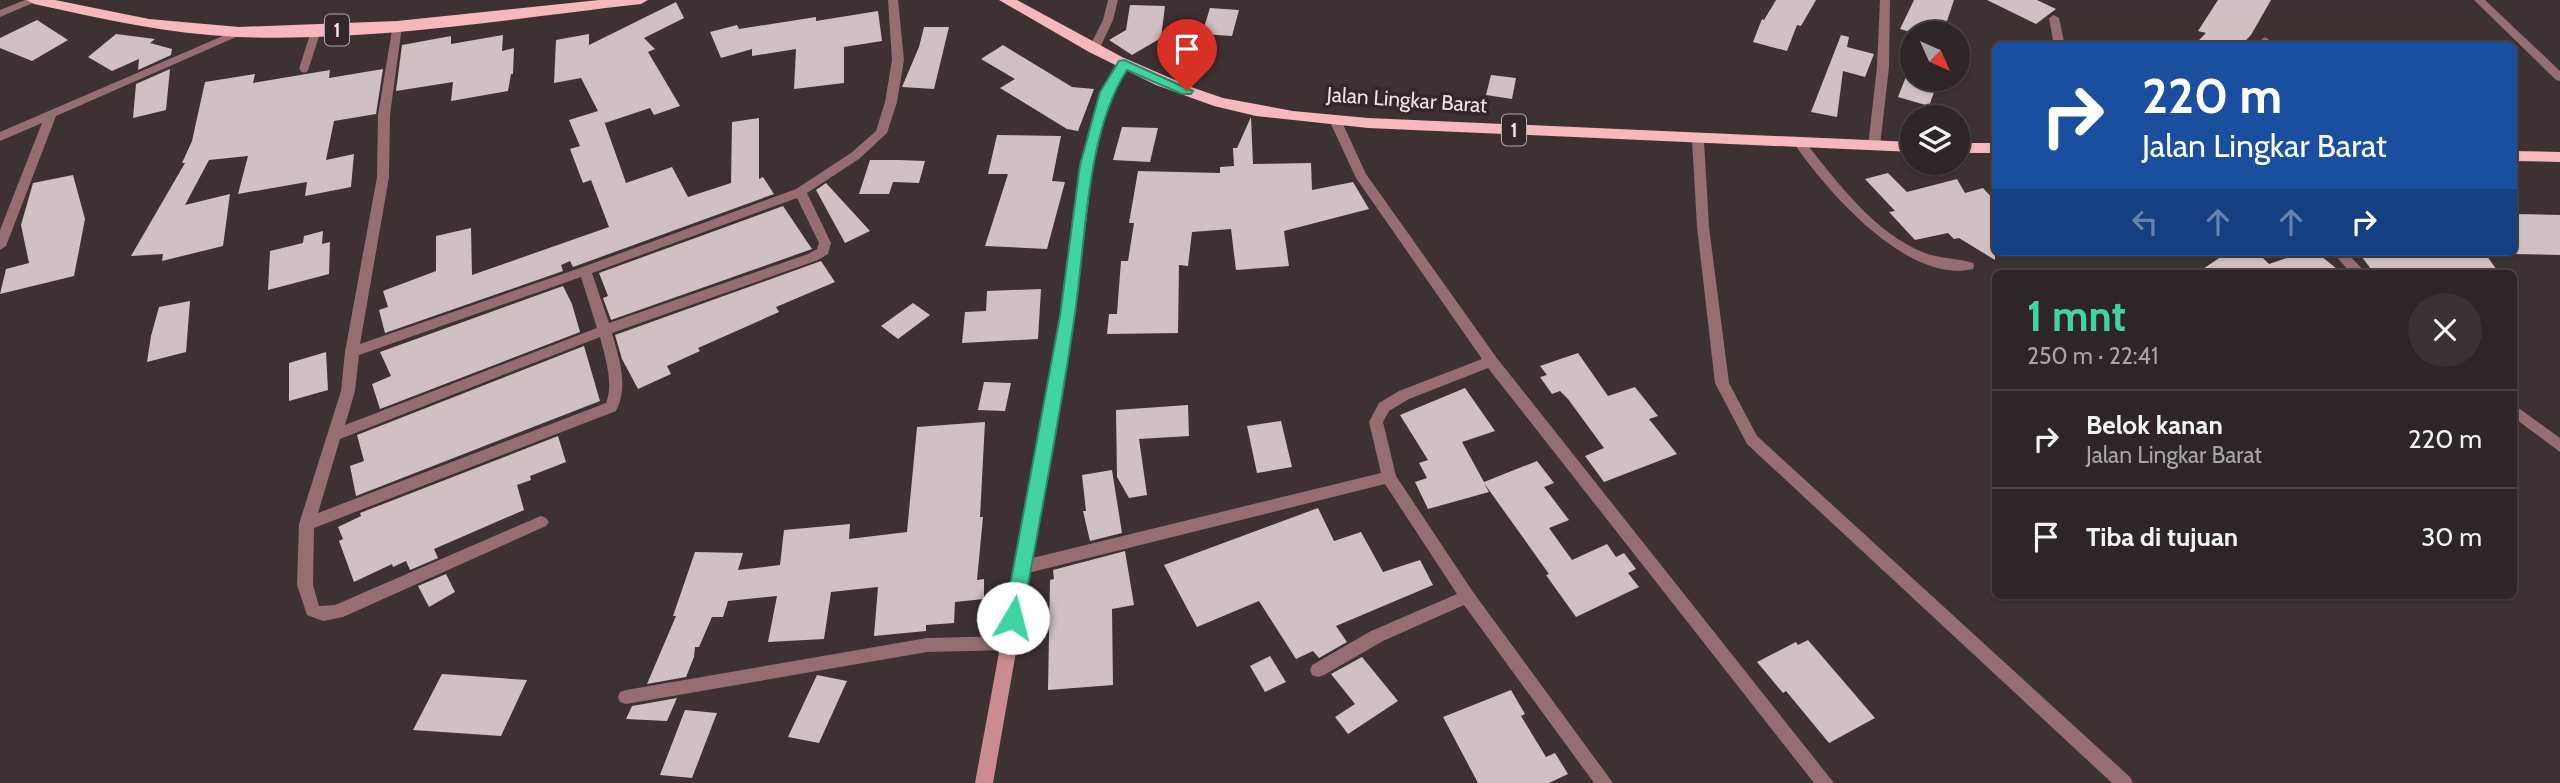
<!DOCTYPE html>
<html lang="id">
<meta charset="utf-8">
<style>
:root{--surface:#2e2526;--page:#3a3132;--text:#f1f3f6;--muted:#a7a5a7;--line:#494243;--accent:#41d4a1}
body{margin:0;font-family:Cabin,sans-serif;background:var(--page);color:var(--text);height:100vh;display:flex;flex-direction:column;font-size:26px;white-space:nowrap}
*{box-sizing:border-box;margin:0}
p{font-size:23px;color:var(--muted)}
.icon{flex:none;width:38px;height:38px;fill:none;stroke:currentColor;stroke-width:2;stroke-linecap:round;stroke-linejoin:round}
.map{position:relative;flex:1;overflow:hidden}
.panel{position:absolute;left:1992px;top:270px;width:525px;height:329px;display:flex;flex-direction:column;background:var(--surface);border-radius:10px;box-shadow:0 2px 5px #0004,0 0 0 2px var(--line)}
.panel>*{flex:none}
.top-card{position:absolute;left:1992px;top:42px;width:525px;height:214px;border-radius:10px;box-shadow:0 2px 5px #0004,0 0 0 2px var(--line);background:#1a4fa0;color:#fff;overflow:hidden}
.needle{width:46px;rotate:135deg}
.tools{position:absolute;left:1900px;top:21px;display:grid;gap:14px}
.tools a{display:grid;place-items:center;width:70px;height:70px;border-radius:50%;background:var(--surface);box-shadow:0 2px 5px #0004,0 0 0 2px var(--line);font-size:35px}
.pin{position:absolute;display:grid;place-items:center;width:60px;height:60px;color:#fff;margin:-72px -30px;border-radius:50% 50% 50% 0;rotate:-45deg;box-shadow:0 0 7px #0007}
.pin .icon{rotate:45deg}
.me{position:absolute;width:77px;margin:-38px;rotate:8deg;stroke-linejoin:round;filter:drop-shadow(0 0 5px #0008)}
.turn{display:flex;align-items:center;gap:24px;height:147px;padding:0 35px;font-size:32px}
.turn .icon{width:91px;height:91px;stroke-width:2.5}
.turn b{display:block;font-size:49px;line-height:60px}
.lanes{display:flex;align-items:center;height:66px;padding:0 35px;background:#0003;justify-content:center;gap:35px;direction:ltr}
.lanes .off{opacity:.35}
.round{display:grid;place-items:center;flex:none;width:74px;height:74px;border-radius:37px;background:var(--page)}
.summary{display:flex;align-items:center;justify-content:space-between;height:119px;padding:0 35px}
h1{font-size:42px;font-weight:700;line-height:52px;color:var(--accent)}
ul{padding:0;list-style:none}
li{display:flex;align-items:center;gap:21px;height:98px;padding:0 35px;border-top:2px solid var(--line)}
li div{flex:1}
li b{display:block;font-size:26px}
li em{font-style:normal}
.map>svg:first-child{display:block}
.building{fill:#d0c0c1}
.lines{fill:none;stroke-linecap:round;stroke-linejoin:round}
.service{stroke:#966d70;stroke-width:9}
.minor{fill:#966d70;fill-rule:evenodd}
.secondary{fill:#cc8b90;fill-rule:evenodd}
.trunk{fill:#f6b8bc;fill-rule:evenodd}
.route{fill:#41d4a1;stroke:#2a8a69;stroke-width:2}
.labels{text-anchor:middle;stroke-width:7;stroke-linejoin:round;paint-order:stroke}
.shield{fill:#332728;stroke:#b5abac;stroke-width:2}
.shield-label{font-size:19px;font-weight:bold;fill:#ede4e5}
.street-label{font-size:21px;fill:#ede4e5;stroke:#332728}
</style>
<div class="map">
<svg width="2560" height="783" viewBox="0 0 2560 783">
<rect width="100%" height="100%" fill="#3d3132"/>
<g class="building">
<polygon points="1776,0 1816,0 1801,26 1797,25 1787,51 1753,42 1762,19 1764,20"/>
<polygon points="1914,0 1954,0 1943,33 1914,33 1900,29"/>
<polygon points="1987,0 2037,0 2056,9 2036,24"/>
<polygon points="2218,0 2271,0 2251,35 2240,46 2193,46 2206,33 2198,31"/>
<polygon points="676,2 684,18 644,38 655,49 648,52 680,106 654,115 650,108 605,123 604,121 626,183 672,167 688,197 731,183 732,122 759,118 759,179 763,177 774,194 573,267 570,261 561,265 563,271 385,333 379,310 388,307 383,291 436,271 436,236 471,228 472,275 609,227 591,180 583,183 570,149 580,146 569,120 598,111 581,78 554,83 556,40 589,34 589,45"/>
<polygon points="1130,5 1165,6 1161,38 1132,55 1109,40 1126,30"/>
<polygon points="1210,8 1239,10 1232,36 1202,34"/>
<polygon points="878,11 882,41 844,47 844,83 794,89 796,49 752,56 752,49 721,58 710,32 737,25 739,29 816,17 816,21"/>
<polygon points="37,20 68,40 32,61 0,48 0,38"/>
<polygon points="924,27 949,27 934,89 902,87 919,47"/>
<polygon points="1166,32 1192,33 1187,57 1161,56"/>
<polygon points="116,34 155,39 150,43 172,49 171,55 138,70 139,59 112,71 88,57"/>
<polygon points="503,35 502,51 514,48 513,74 511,74 508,91 451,101 453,82 396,91 402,45 451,36 451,44"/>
<polygon points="1841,35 1849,37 1847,47 1874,54 1865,77 1843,71 1837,117 1811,112"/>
<polygon points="1003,45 1072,87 1094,89 1078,131 1067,129 1000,88 1015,79 981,59"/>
<polygon points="170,69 166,110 133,118 136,84"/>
<polygon points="383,69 376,114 334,121 326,160 354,154 351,187 305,196 307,182 238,194 248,156 209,160 185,205 230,194 223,246 162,261 163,254 131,256 185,163 182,163 192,141 205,82 255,74 253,83 330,70 329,78"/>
<polygon points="1907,74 1913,75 1913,79 1939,79 1929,106 1898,97"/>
<polygon points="1491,75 1516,78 1512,99 1486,95"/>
<polygon points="1251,117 1253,164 1311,163 1312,190 1353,182 1369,209 1284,231 1289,266 1236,270 1231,229 1192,232 1188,266 1179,265 1178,333 1107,334 1109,314 1117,314 1121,261 1128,261 1134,223 1129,223 1138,171 1220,173 1220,167 1234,166 1233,148 1237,148"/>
<polygon points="1122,127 1158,128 1150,162 1113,160"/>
<polygon points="997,135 1061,136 1052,181 1065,182 1047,249 985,246 1008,174 988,174"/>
<polygon points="870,160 899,160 925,161 919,183 893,182 889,194 859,194"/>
<polygon points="1888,173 1907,192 1957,179 1965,193 1983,188 1995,201 1995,260 1959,238 1954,239 1948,233 1915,240 1889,212 1895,211 1865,179"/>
<polygon points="73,175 85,219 74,276 0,294 6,269 29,263 21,225 33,183"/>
<polygon points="826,183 870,231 845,243 816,190"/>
<polygon points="783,206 812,249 611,320 603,298 608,296 599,273"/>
<polygon points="2513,214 2560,215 2560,255 2513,254"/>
<polygon points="323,231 322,244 330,242 329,274 268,290 270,251 303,243 304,236"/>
<polygon points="2228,252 2257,252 2269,264 2304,252 2316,252 2342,273 2197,273"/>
<polygon points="2358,252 2484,252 2499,273 2374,273"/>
<polygon points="821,261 835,282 776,307 779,312 698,348 700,351 667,366 671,374 638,389 622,359 615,335"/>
<polygon points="563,286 572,304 580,332 380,409 372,384 391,376 380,352"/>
<polygon points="1041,289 1038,339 962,343 965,312 986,311 987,291"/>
<polygon points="190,301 186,352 147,362 151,336 159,307"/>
<polygon points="913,303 930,315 898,339 881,326"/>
<polygon points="584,346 600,401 356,496 350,466 364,461 357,435"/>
<polygon points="326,352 328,390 289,401 289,363"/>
<polygon points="1578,353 1608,396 1635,387 1658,416 1649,419 1677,454 1604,482 1585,456 1604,448 1568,399 1560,391 1552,394 1540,377 1547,375 1540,366"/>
<polygon points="984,382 1011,383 1005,411 978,410"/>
<polygon points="1465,388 1495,431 1462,442 1484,482 1537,461 1554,483 1544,487 1569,520 1549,528 1572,560 1607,544 1616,557 1624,553 1636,569 1628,573 1639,587 1576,617 1546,575 1549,574 1484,483 1489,492 1428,509 1415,482 1427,478 1419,463 1428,460 1400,415"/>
<polygon points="1188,405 1189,436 1139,439 1147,495 1129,498 1117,477 1116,410"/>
<polygon points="1281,421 1292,467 1257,473 1247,426"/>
<polygon points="985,422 980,517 983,517 977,580 984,579 984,599 955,602 954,623 926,625 926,631 874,636 878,587 831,592 824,639 768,642 777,596 728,601 723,617 712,617 699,647 695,647 694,657 686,677 647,684 676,616 673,616 695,552 743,553 738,570 780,565 784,530 850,524 849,539 907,532 917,427"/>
<polygon points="558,436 566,462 530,476 531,480 517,485 524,510 434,549 438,558 410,570 406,561 393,567 392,564 354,582 339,541 343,539 338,527 361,516 360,513"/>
<polygon points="1112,470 1122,533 1090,541 1083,511 1086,511 1082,475"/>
<polygon points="1318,508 1334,541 1361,532 1383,572 1420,560 1433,585 1336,626 1347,642 1319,658 1313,651 1296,659 1259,601 1197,627 1164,565"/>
<polygon points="1125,551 1134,605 1112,609 1113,685 1048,690 1050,580 1054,579 1053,570"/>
<polygon points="446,574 455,592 429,607 418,586"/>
<polygon points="1808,640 1875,718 1829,743 1786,691 1783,693 1757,662 1796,642 1798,645"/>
<polygon points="1270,656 1286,682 1265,692 1250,666"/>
<polygon points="1362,657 1398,701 1348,734 1335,717 1355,704 1331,674"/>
<polygon points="442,674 527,680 501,736 413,730"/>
<polygon points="817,675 847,681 819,743 788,737"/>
<polygon points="1511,690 1525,714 1521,716 1546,757 1555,753 1568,774 1549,783 1478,783 1443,717"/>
<polygon points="677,698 667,721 626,719 632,706"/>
<polygon points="685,710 717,713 692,778 660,775"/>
</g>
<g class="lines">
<g class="service">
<polyline points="2264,46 2265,42"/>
<polyline points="304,68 316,31"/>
</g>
<g class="minor">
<polygon points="25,0 40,0 0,17 0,10"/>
<path d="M 888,0 L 898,0 L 904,60 L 897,102 L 887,133 L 859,159 L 807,193 L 831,243 L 828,254 L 818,260 L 612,333 C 619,358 629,386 616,411 L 314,528 L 313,585 L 319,606 L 335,605 L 536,518 L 541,516 L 546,518 L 549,522 L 546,526 L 343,617 L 323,621 L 307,615 L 297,585 L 299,524 L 341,391 L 345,352 L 377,177 L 378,115 L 393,24 L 401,24 L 402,26 L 390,115 L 389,177 L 360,344 L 580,268 L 796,189 L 851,153 L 876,131 L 885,102 L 892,60 ZM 797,198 L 819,243 L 817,249 L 808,254 L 609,323 L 592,273 ZM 581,277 L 597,328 L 345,425 L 355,391 L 359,355 ZM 600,337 C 605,357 614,384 606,403 L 318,513 L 340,439 Z"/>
<polygon points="1108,0 1118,0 1113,20 1099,50 1091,50 1089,48 1103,20"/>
<polygon points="1880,0 1890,0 1889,67 1880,146 1874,150 1868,146 1877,67"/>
<polygon points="2474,0 2485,0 2560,71 2560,81 2556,80"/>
<polygon points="2054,15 2059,18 2065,46 2054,46 2049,18"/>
<polygon points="239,29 243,30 243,34 56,116 6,246 0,250 0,230 42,123 0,141 0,132"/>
<polygon points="1335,116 1341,120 1366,174 1496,357 1834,783 1814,783 1488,368 1409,399 1389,411 1383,422 1396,476 1473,592 1613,783 1594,783 1464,605 1383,641 1324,675 1318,677 1312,675 1310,670 1312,665 1371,631 1457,594 1385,484 1020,575 1015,573 1012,568 1015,563 1020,561 1381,473 1369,422 1379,403 1399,391 1482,359 1356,178 1329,120"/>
<polygon points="1698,136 1704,140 1709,227 1729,383 1757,436 2130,777 2133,783 2112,783 1747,444 1715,383 1697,227 1692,140"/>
<path d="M 1799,138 L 1803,139 C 1836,181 1874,233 1925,253 C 1941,259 1957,258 1973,263 L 1974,266 L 1973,269 C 1907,285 1825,189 1793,142 Z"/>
<polygon points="2332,252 2346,252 2366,273 2351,273"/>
<polygon points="2513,404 2560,438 2560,452 2513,417"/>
<polygon points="1010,636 1016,638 1018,643 1016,648 1010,650 927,652 626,704 620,702 618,697 620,692 626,690 927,638"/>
</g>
<polygon class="secondary" points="1124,61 1130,64 1112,92 1093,165 1075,316 993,783 975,783 1061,316 1081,165 1100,92 1120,62"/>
<g class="trunk">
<path d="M 27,0 L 55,0 L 149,19 L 239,27 L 397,21 L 599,0 L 648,0 L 641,4 C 508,19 372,42 238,37 C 169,34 102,19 34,4 Z"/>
<polygon points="999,0 1017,0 1122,57 1191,87 1223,98 1293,111 1368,118 1913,142 1913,152 1368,128 1256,116 1214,106 1156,85 1089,52"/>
<rect x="1958" y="143" width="37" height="10"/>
<polygon points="2513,151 2560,152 2560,162 2513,161"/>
</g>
</g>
<path class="route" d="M 1124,60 L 1193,91 L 1191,94 L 1182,94 L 1127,70 C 1086,133 1086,239 1075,313 C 1061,415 1040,517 1022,618 L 1019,624 L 1013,626 L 1007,624 L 1004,618 L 1060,316 L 1080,165 L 1100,92 L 1119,61 Z"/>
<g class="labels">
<g class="shield">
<rect x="325" y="14.5" width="24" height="31" rx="5"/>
<rect x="1502" y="114.5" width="24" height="31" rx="5"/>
</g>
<g class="shield-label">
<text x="337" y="37">1</text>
<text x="1514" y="137">1</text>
</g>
<g class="street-label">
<text transform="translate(1407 100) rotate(4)" y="7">Jalan Lingkar Barat</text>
</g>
</g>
</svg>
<div class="tools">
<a><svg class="needle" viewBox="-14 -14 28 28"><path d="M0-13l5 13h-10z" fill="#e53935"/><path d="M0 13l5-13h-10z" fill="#a7a5a7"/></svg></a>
<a><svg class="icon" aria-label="layers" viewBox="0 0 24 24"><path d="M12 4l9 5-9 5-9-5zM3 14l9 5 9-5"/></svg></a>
</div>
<div class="pin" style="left:1187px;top:91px;background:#d93025"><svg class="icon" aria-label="arrive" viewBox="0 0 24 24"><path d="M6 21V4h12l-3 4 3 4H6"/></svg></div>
<svg class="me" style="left:1013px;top:618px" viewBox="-20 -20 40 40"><circle r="19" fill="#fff"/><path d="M0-13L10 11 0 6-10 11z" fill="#41d4a1"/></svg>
<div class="top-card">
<div class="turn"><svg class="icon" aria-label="right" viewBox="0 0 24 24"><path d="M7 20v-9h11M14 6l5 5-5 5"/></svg><div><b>220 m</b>Jalan Lingkar Barat</div></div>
<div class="lanes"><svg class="icon off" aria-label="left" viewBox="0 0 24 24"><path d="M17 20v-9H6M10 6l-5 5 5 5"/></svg><svg class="icon off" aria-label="ahead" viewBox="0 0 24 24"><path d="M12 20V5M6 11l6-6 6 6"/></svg><svg class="icon off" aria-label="ahead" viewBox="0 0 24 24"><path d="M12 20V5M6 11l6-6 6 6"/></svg><svg class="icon" aria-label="right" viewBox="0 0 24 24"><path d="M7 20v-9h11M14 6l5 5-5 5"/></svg></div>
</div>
<section class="panel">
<div class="summary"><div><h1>1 mnt</h1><p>250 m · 22:41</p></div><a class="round"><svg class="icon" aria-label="close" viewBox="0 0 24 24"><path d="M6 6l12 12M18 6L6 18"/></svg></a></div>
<ul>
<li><svg class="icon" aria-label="right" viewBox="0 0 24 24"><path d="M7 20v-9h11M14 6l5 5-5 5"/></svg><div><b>Belok kanan</b><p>Jalan Lingkar Barat</p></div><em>220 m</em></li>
<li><svg class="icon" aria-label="arrive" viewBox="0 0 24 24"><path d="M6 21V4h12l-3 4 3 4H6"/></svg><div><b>Tiba di tujuan</b></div><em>30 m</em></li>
</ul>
</section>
</div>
